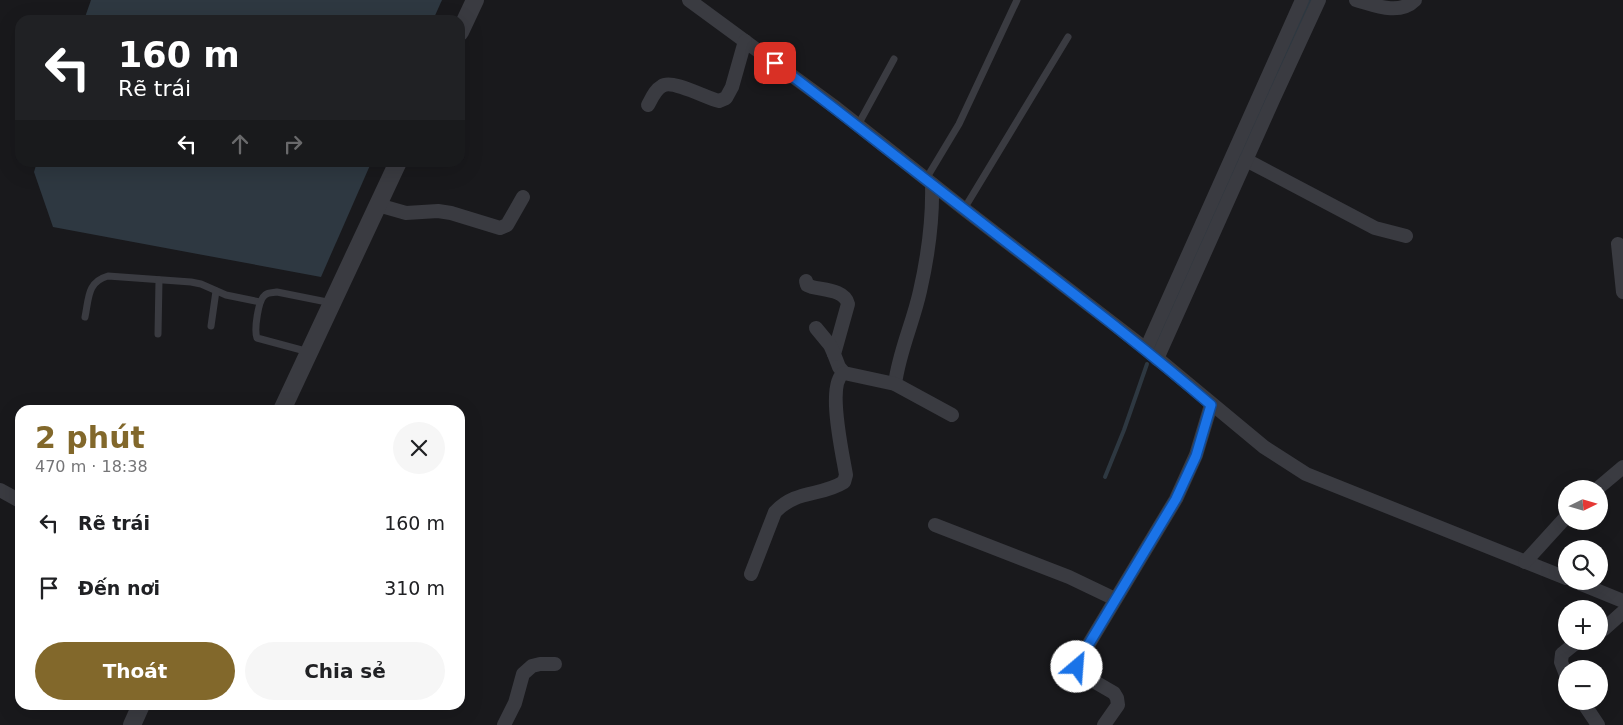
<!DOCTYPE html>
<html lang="vi">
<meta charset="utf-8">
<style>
:root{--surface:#fff;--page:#f6f6f6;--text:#202124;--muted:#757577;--accent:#82682b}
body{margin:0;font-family:"DejaVu Sans",sans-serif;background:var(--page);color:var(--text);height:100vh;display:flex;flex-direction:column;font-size:19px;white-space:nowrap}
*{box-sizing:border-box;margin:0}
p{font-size:16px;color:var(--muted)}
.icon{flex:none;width:28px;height:28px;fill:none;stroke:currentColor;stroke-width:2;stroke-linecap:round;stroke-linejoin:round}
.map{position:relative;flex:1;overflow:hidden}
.sheet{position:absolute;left:15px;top:405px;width:450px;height:305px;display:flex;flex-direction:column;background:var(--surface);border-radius:15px;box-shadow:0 5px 20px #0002}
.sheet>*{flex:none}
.top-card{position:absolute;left:15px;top:15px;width:450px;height:152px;border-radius:15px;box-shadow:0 5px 20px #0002;background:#202124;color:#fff;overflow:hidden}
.needle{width:32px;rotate:85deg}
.controls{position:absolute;left:1558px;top:480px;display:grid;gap:10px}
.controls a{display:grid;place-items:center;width:50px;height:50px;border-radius:50%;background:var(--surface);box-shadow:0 5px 20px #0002;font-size:25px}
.pin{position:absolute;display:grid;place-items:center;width:42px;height:42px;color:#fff;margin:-21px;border-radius:10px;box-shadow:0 2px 8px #0006}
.me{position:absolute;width:55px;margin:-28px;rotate:27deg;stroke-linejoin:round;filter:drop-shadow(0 0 4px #0008)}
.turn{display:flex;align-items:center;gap:18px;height:105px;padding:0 20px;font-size:22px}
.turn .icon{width:65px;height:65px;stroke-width:2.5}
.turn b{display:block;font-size:35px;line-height:42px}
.lanes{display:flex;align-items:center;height:48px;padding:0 20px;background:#0003;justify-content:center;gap:25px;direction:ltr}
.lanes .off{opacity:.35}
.round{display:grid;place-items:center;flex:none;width:52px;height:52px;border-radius:26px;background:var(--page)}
.head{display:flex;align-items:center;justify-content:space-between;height:85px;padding:0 20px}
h1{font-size:30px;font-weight:700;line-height:38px;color:var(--accent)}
.action{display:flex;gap:10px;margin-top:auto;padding:10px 20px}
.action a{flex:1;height:58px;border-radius:30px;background:var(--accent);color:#fff;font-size:20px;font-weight:700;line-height:58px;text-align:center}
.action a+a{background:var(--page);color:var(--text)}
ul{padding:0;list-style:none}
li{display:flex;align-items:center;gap:15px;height:65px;padding:0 20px}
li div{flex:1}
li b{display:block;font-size:19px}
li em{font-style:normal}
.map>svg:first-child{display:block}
.water{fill:#2e3841}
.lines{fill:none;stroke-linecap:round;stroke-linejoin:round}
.stream{stroke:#2e3841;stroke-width:4}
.service{stroke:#3a3b41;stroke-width:7}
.minor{stroke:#3a3b41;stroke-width:14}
.tertiary{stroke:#3a3b41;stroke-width:18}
.route-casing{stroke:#114b97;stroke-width:12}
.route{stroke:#1a73e8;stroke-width:9}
</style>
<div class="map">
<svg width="1623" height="725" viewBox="0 0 1623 725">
<rect width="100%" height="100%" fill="#19191c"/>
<g class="water">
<polygon points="91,0 442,0 433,20 84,20"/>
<polygon points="37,162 371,162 371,163 321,277 53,227 34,172"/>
</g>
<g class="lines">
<g class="stream">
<polyline points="1153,351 1310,0"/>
<polyline points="1105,477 1124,430 1147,364"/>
</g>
<g class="service">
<polyline points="858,125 894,59"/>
<polyline points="926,179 959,124 1017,0"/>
<polyline points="964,209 1068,37"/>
<path d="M 85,317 C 89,298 87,282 108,276 L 191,282 L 201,284 L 226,295 L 260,302"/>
<polyline points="211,326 216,291"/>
<polyline points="158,334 159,280"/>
<path d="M 309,352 L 257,338 C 254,330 258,300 265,295 C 269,292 273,293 277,292 L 332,303"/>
</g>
<g class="minor">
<polyline points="689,0 836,108 964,209 1146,349 1264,447 1306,474 1566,578"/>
<path d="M 1356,0 C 1374,5 1399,16 1415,0"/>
<path d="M 648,105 C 652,98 655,90 662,86 C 672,79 706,98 719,101 L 726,98 L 732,87 L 745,41"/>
<polyline points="1246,160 1375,228 1406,236"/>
<polyline points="378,205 406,213 438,211 451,213 500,228 507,225 523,197"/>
<polyline points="1618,244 1623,292"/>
<path d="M 806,281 L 807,285 L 812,287 C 824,290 845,290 848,304 L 834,354 L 839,367 L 844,373"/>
<polyline points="816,328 830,345 834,354"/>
<polyline points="1146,349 1302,0"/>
<polyline points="1157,359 1273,100 1319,0"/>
<path d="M 895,384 C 899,352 913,323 920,291 C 928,256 933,221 932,184"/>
<polyline points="1597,489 1623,467"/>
<polyline points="0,490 20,501"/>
<polyline points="935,525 1069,577 1115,599"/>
<polyline points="1525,562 1566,517"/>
<path d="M 751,574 L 775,512 C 797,489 820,497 844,482 L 846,475 C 843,456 826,383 844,373 L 895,384 L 952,415"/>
<polyline points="1574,581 1623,601"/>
<polyline points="1599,632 1604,629 1623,612"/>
<polyline points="1566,675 1561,662 1562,654 1578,641"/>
<polyline points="1582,701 1598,725"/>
<polyline points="504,725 515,703 523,674 532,666 540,664 555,664"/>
<polyline points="1104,725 1118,705 1117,698 1114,693 1083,675 1077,667 1078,662 1176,499 1196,455 1211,405"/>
</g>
<g class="tertiary">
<polyline points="460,32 475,0"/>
<polyline points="282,410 398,162"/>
<polyline points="132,725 141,705"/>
</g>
</g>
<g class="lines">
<g class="route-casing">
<path id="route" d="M 775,63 C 839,111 901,161 964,209 C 1047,274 1131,336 1211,405 L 1196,456 L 1176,499 L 1078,662 L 1077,667"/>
</g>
<use href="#route" class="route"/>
</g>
</svg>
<div class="controls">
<a><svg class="needle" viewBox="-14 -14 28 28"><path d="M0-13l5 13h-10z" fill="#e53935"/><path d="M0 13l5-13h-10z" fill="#757577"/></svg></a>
<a><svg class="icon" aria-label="search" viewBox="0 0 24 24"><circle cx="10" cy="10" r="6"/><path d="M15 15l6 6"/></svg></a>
<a>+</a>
<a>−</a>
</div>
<div class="pin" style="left:775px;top:63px;background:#d93025"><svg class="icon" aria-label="arrive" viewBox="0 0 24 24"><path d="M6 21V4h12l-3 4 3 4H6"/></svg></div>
<svg class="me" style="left:1077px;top:667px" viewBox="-20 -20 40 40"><circle r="19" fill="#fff"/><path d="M0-13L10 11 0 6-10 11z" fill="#1a73e8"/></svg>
<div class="top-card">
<div class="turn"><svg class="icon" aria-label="left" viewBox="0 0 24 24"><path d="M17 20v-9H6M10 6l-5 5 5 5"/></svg><div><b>160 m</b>Rẽ trái</div></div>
<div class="lanes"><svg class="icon" aria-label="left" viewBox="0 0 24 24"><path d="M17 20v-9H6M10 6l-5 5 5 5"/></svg><svg class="icon off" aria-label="ahead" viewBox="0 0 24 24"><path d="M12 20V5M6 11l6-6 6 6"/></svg><svg class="icon off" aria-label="right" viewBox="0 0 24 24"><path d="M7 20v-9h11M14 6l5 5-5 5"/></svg></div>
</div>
<section class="sheet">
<div class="head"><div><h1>2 phút</h1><p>470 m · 18:38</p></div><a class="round"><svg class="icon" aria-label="close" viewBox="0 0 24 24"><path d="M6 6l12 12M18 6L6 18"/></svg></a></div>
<ul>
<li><svg class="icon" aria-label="left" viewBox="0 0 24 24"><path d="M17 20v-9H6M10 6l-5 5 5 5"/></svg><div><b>Rẽ trái</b></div><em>160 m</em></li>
<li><svg class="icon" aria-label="arrive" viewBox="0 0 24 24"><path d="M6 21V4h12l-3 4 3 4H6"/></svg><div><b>Đến nơi</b></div><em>310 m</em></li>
</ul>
<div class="action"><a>Thoát</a><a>Chia sẻ</a></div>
</section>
</div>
